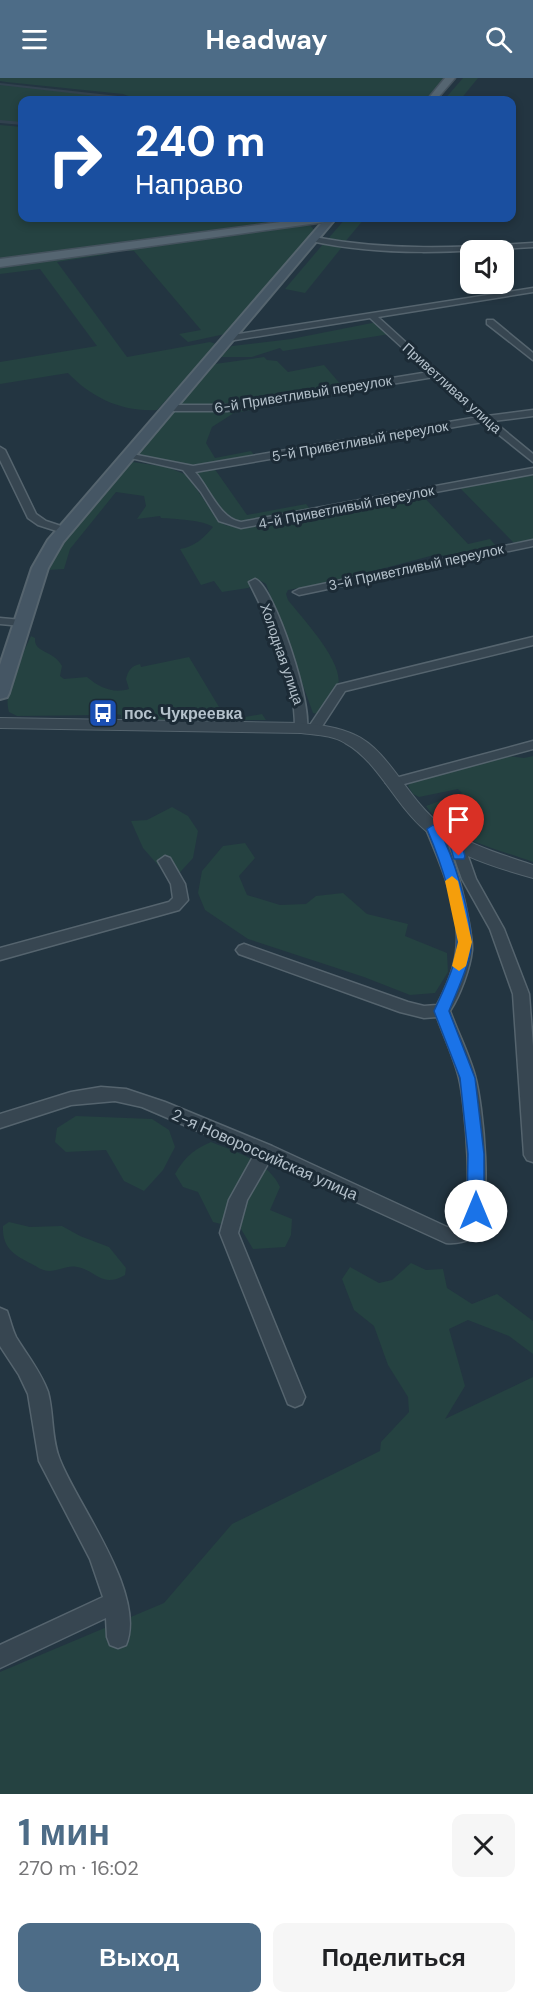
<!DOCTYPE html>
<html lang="ru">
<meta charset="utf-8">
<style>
:root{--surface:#fff;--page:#f6f6f6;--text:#202124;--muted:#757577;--accent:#4d6c87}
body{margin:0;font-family:"DM Sans",sans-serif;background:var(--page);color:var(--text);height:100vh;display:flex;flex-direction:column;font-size:22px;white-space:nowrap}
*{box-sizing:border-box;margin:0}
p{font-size:20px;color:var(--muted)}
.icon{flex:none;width:33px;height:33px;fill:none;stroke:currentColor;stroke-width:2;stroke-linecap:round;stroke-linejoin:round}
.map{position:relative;height:1716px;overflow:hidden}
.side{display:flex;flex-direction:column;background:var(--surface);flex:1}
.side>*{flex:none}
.banner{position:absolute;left:18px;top:18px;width:498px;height:126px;border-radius:12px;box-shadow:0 3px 9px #0003;background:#1a4fa0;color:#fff;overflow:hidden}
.buttons{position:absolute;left:460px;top:162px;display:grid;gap:12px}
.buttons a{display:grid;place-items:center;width:54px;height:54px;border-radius:12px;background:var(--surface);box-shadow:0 3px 9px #0003;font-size:30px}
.pin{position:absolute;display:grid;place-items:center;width:51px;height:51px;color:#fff;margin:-62px -26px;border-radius:50% 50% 50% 0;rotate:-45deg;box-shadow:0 0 6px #0007}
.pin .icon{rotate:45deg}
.me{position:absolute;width:66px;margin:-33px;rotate:0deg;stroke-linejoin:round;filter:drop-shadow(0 0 4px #0008)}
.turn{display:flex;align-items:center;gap:21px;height:126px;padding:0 18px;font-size:27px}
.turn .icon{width:78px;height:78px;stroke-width:2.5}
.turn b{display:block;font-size:42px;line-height:51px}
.round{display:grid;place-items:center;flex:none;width:63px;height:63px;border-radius:12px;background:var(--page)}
.headline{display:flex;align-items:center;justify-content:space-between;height:102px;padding:0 18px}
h1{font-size:36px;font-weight:700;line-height:45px;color:var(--accent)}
.cta{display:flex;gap:12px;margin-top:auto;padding:12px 18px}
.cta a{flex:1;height:69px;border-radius:12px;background:var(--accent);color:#fff;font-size:24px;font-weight:700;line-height:69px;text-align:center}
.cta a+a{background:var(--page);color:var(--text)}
header{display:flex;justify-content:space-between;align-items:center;height:78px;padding:0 18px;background:var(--accent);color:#fff;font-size:27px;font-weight:700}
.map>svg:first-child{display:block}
.airport{fill:#31414e}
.green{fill:#254241}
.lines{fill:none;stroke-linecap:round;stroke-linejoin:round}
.minor-casing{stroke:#55646e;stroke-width:3}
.tertiary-casing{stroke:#55646e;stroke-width:2}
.secondary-casing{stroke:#55646e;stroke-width:4}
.primary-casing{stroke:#44525d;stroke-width:3}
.minor{fill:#374651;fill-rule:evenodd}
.tertiary{fill:#374651;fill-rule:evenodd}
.secondary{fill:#455664;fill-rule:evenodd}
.primary{fill:#556571;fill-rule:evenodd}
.route{fill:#1a73e8;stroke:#114b97;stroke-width:1.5}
.slow{fill:#f59e0b}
.labels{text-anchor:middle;stroke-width:6;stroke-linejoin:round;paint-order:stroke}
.far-street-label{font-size:14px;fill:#b4c1cb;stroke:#1c2b36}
.poi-label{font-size:16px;font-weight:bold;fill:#b4c1cb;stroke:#1c2b36;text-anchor:start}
.street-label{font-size:16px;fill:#b4c1cb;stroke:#1c2b36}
</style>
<header><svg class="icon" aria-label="menu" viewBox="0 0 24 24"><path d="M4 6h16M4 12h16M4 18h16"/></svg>Headway<svg class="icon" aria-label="search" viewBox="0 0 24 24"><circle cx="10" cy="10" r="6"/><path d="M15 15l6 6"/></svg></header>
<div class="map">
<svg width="533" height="1716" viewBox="0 0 533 1716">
<rect width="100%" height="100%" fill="#233541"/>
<polygon class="airport" points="0,5 118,18 130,21 22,22 22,47 0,45"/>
<g class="green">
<polygon points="0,0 444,0 425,22 139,22 123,16 6,4 0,3"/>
<polygon points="463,0 478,0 460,22 444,22"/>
<polygon points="0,7 96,18 114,22 22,22 22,44 0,42"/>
<polygon points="0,47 22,49 22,140 301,140 0,182"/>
<polygon points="346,140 365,140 344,165 327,162"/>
<polygon points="296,148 311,148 315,153 225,256 188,264 179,256 201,252 134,173 119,173"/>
<polygon points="324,165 342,169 305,215 285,211"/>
<path d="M 106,174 L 109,176 L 57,184 L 127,279 L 210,264 L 216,266 L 215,268 L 157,332 C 122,334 92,320 68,295 L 0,306 L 0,284 L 97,268 L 40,191 L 0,196 L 0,188 Z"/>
<polygon points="377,244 390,256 283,273 280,270 252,279 220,279 232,268 291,261"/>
<polygon points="264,279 267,282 277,283 288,294 324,287 342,308 223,328 179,327 215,286"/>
<polygon points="292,321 295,324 234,335 212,349 206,365 215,380 251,373 255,378 192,387 143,379 138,376 176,332 210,334"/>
<path d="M 133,384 L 167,389 L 187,397 L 217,441 L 225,447 L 241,450 L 263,448 L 422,417 L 468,466 L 490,461 L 496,468 L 448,478 L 434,477 L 328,505 L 288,512 L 286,516 L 288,522 C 301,539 348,588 337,610 C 333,619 323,628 317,636 L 313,635 L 266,506 L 261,503 L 248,510 L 222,514 L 214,503 L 201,507 L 180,471 C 194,469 204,460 213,449 C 204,442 174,441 161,440 L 160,438 L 137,441 L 146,428 L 144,418 L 116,414 L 70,471 L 64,491 L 48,492 L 59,471 L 127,388 Z"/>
<path d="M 214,390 L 247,437 L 306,426 L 312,433 C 288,437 251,451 228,439 L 196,396 L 199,393 Z"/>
<polygon points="533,395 533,461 514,465 460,410"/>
<path d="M 31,558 L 35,560 C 34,576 53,571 62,588 L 60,598 L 64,601 L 87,599 C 99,609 112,616 129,611 L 126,601 C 128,593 131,588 140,586 L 141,589 L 189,579 L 225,639 L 245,639 L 262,636 L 266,642 L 147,643 L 121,640 L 121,637 L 100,633 L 99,637 L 17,638 L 9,634 C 2,611 22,579 31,558 Z"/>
<path d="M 508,678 L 524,680 L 533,678 L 533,784 C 497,771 449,761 426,728 L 462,715 L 458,711 L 419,719 L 413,716 L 408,708 L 411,704 Z"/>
<polygon points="172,729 188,738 198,753 193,780 172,803 143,770 131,743 147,742"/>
<polygon points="245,765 255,780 239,798 247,817 280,827 306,826 316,818 343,815 367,836 408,846 405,858 447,875 448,894 435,915 410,917 364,899 248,861 205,832 198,815 202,793 223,768"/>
<polygon points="76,1038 152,1041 169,1052 175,1069 163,1092 144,1113 124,1103 106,1072 66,1074 55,1064 57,1050"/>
<path d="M 211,1064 C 236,1074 268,1083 280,1109 L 270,1132 L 292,1141 L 291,1157 L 285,1169 L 253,1171 L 241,1151 L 213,1144 L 198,1114 L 183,1109 L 175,1096 C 185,1079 193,1072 211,1064 Z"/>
<path d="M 9,1144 L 30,1149 L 62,1148 L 80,1158 L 109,1169 L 126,1190 L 125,1197 C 102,1211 96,1192 77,1189 C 67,1187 59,1193 49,1193 C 43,1193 37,1189 32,1186 C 14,1177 2,1170 3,1148 Z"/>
<polygon points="411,1185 426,1192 443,1191 447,1210 472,1226 497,1216 533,1243 533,1276 509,1258 468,1242 449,1251 465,1308 445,1341 533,1299 533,1716 0,1716 0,1594 164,1525 232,1446 380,1373 381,1364 409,1334 408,1319 388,1287 374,1248 354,1232 342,1201 350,1189 379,1205 392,1202"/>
</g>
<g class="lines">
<g class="minor-casing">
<g id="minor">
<path d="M 314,159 C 387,173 460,170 533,165 L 533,169 C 459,174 384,179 311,163 L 310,161 Z"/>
<path d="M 533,210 L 533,214 L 378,239 L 487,338 L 533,332 L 533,338 L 493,343 L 533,376 L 533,384 L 483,344 L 195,394 C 209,410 220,441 241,444 L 533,390 L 533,396 L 241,450 L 219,443 L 201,414 L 183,392 L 122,378 L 127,375 L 193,388 L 478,339 L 434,299 L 227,333 L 169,333 L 164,330 L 169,327 L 227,327 L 429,294 L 370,240 L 229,263 L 226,262 L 226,258 Z"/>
<polygon points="487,242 493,242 533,275 533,282 487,246"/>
<polygon points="0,369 5,372 36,436 46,443 67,450 67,454 63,455 38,447 28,440 0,382"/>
<polygon points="533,462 533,468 299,517 293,514 299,511"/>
<path d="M 255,501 C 274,507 315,632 306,653 L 301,654 L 295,650 C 295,598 272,550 249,504 Z"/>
<polygon points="0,540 22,542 28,545 22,548 0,546"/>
<polygon points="533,559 533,567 345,613 319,653 314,654 308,650 337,607"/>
<polygon points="533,663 533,671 393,709 386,705 388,702"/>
<path d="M 433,746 C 451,751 473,852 472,872 C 470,891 460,917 450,933 C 458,955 469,976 475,998 C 483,1027 494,1132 475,1156 C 469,1164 456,1166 446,1165 L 269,1084 L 247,1122 L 238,1155 L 305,1319 L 302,1326 L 295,1329 L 288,1326 L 220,1155 L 229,1122 L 254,1077 L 142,1029 L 115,1023 L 71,1027 L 0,1050 L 0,1036 L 71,1014 L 101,1009 L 126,1011 L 165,1024 L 272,1068 L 447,1149 L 458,1149 C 476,1134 465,1024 459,1000 C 454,979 444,959 437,939 L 424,940 L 400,934 L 239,876 L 236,872 L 239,868 L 244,866 L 408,924 L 424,928 L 437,927 C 445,912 454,891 456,874 C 462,834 441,787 426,751 Z"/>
<polygon points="456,759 463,764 476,801 504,851 529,916 533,968 533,1084 527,1082 524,1077 513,916 490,851 462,801 449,764"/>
<polygon points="165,778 170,780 185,806 188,822 179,832 0,882 0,870 169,824 173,820 171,806 158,783"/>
<path d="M 0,1230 L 7,1233 C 10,1241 12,1251 16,1259 C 27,1277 41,1294 48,1314 C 54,1336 51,1361 60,1382 C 78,1428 147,1516 126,1567 L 118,1570 L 110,1567 L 107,1559 L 106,1540 L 0,1590 L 0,1567 L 103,1519 L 90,1481 L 39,1383 L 28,1316 L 19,1297 L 0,1268 Z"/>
</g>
</g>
<g class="tertiary-casing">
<path id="tertiary" d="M 0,640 L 301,645 C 320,647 338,649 355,657 C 389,672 408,722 440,746 C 467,767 501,776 533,787 L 533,800 C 497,790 454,777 425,752 C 395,727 378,683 345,665 C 332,657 316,657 301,655 L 0,650 Z"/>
</g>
<g class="secondary-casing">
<polygon id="secondary" points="326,140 336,140 63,464 48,490 9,615 7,619 0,621 0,587 32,490 48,462"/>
</g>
<g class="primary-casing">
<g id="primary">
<polygon points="445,0 455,0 436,22 427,22"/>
<polygon points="310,140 338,140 332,143 0,189 0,181"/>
</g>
</g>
<use href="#minor" class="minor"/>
<use href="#tertiary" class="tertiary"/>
<use href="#secondary" class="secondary"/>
<use href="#primary" class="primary"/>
</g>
<path class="route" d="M 433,747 L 460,761 L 465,778 L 464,781 L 454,781 L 450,767 L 445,764 C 456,788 476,851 470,876 C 466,895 456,915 449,933 L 475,1000 L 484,1076 L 484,1133 L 481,1138 L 476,1140 L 470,1138 L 467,1133 L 468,1076 L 460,1000 L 434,933 C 442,915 452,896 456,877 C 463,847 439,779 427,751 Z"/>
<polygon class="slow" points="452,798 458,803 472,864 466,888 459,893 452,888 458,864 445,803"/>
<defs>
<g id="bus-square" transform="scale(1.5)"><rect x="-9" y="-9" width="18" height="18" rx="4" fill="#1a4fb4" stroke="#1c2b36"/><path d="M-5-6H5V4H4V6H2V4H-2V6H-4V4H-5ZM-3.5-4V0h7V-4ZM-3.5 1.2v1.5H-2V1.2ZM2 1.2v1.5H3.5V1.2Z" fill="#fff"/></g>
</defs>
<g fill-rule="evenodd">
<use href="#bus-square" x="103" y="635"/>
</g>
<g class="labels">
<g class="far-street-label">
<text transform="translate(452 310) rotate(42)" y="5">Приветливая улица</text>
<text transform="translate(303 316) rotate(-9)" y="5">6-й Приветливый переулок</text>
<text transform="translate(360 363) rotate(-10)" y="5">5-й Приветливый переулок</text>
<text transform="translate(346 429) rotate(-11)" y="5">4-й Приветливый переулок</text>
<text transform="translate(416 489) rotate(-12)" y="5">3-й Приветливый переулок</text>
<text transform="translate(282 576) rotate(71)" y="5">Холодная улица</text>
</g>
<g class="poi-label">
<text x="124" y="641">пос. Чукреевка</text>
</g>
<g class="street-label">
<text transform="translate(265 1076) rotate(24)" y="6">2-я Новороссийская улица</text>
</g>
</g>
</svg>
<div class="buttons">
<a><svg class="icon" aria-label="sound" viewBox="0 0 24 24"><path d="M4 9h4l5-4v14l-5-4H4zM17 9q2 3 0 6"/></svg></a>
</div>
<div class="pin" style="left:459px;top:778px;background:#d93025"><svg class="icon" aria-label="arrive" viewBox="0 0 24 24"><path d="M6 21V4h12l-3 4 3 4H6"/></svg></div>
<svg class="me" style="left:476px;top:1133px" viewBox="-20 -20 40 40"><circle r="19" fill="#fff"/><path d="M0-13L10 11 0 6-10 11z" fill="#1a73e8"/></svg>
<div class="banner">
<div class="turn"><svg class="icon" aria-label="right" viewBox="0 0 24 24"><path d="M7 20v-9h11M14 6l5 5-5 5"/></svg><div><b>240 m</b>Направо</div></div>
</div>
</div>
<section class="side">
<div class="headline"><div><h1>1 мин</h1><p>270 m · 16:02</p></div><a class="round"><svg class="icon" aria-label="close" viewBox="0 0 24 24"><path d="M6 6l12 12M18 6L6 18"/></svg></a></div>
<div class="cta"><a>Выход</a><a>Поделиться</a></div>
</section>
